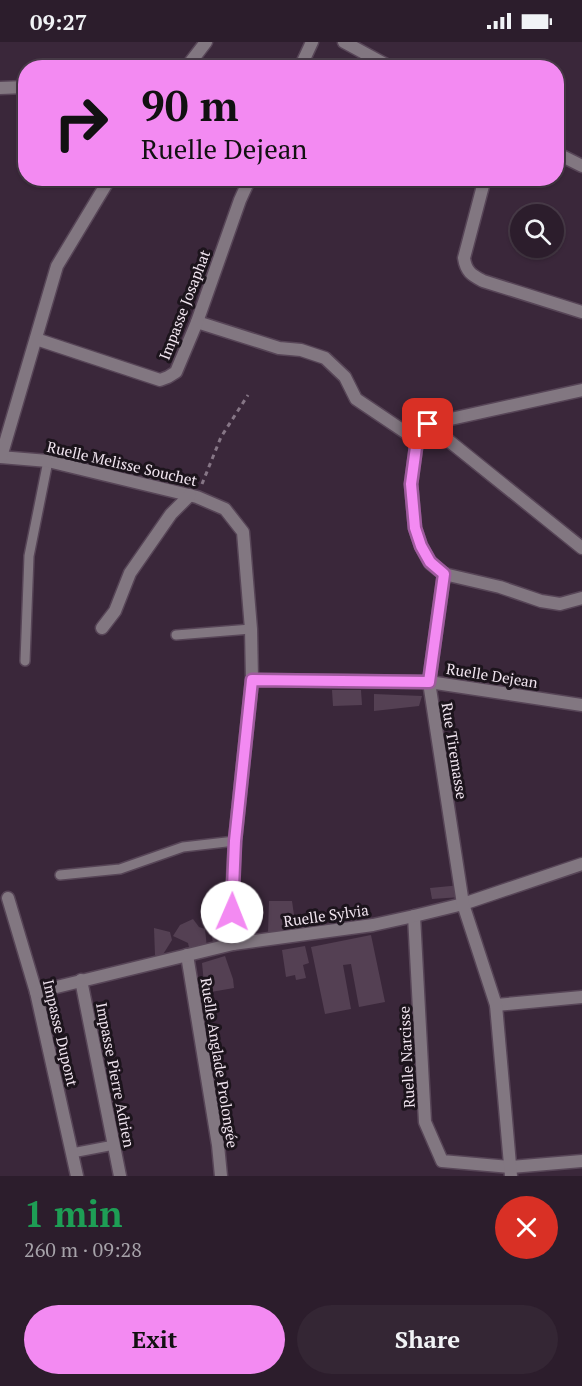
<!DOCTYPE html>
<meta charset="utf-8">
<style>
:root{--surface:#2c1d2c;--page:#342634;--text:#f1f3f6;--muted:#a6a2a9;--line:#483b48;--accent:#f38af2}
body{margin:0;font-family:"PT Serif",serif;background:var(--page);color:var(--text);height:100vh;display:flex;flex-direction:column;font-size:22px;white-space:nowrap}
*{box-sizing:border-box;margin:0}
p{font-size:20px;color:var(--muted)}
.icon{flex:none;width:33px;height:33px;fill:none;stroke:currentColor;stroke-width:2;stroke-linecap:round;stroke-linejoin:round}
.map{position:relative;height:1134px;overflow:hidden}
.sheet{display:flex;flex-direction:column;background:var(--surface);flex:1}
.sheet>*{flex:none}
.banner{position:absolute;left:18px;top:18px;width:546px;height:126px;border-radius:24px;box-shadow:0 2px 4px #0004,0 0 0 2px var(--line);background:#f38af2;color:#111;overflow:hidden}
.buttons{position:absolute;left:510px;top:162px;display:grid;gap:12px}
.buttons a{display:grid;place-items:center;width:54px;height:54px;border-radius:50%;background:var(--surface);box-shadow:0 2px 4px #0004,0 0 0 2px var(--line);font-size:30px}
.pin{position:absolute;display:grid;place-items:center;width:51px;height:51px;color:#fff;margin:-26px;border-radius:12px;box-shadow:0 3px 9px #0006}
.me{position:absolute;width:66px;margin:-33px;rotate:1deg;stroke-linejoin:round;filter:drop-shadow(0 0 4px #0008)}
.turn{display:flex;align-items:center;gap:21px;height:126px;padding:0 24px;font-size:27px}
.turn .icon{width:78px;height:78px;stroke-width:2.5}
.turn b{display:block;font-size:42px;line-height:51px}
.round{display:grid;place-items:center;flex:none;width:63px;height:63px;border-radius:32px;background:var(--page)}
.overview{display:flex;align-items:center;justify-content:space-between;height:102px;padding:0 24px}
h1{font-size:36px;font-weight:700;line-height:45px;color:#1e9e55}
.cta{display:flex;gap:12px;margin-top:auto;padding:12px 24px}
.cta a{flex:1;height:69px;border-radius:36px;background:var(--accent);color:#111;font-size:24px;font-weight:700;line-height:69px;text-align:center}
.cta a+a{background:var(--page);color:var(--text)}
.status{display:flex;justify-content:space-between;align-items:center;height:42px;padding:0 30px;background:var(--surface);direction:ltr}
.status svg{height:16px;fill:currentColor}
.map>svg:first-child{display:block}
.building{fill:#544053}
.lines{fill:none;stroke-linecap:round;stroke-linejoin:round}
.lane-casing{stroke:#574557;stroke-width:12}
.street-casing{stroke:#574557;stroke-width:15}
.path{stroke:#867686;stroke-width:3;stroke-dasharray:4.5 4.5;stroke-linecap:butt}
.lane{stroke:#827781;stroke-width:9}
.street{stroke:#827781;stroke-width:12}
.route-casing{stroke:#9e5a9d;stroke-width:15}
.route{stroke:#f38af2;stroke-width:10}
.labels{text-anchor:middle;stroke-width:6;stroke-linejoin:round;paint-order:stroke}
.street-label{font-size:15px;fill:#f0e4ef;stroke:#1c141c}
</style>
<div class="status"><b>09:27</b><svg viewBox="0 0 49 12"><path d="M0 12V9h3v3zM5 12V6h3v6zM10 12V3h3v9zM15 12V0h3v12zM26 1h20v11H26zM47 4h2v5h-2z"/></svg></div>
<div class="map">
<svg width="582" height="1134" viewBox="0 0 582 1134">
<rect width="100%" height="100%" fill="#3a273a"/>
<g class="building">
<polygon points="332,648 361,648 362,663 333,664"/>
<polygon points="374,652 422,654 419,664 374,669"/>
<polygon points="461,843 461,855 432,857 430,846"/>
<polygon points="269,859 292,859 295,880 287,880 288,889 268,891"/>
<polygon points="193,877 199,885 205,887 207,906 191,914 188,901 173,894 180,883"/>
<polygon points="222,881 226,894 213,900 209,883"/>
<polygon points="154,886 170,890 172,898 162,914 155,913"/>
<polygon points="371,893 385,960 359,965 351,922 343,923 351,967 325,972 311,905"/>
<polygon points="305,904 309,921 303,923 306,936 296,938 295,933 286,935 282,908"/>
<polygon points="225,914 233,937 234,946 205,951 202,921"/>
</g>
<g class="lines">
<g class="lane-casing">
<g id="lane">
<polyline points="176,593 251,587"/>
<polyline points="25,619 29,514 48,419"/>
<polyline points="60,833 120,827 183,805 235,799"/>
<polyline points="72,1111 114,1103"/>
</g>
</g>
<g class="street-casing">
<g id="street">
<polyline points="344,0 392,26"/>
<polyline points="186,26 206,0"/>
<polyline points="300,26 312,0"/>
<polyline points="0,46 26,45"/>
<polyline points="556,111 582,124"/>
<path d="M 485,136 L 464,216 C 466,230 472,233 483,239 L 582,270"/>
<polyline points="197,280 279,306 301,308 325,316 345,335 356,357 417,398"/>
<polyline points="36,297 160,338 168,335 176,330 197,280 240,158 250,136"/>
<polyline points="428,382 582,506"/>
<polyline points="0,415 48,419 197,455 225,467 243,490 251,587 252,638 235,799 232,854 233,902"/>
<polyline points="1,415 57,224 110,136"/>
<polyline points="444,532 500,545 541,559 560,562 582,556"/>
<polyline points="102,586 115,569 130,531 171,472 190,453"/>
<polyline points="252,638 429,640 582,663"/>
<polyline points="8,856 36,950 77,1134"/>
<polyline points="414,874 425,1080 442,1119 511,1125 582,1119"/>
<polyline points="187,913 218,1103 221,1134"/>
<polyline points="81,938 120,1134"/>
<polyline points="36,950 233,902 373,883 414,874 463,862 582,822"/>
<polyline points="496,963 582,955"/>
<polyline points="511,1134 496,963 463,862 429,640 444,532 430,521 421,504 415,486 411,442 417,398 428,382 582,348"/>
</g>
</g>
<polyline class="path" points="202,442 221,395 248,353"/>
<use href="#lane" class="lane"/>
<use href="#street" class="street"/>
</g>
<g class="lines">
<g class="route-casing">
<polyline id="route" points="232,870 235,799 252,638 429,640 444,532 430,520 421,504 415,486 411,442 417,398 428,382"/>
</g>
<use href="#route" class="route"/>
</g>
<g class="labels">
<g class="street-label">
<text transform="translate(185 263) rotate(-69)" y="5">Impasse Josaphat</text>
<text transform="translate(122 422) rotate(13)" y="5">Ruelle Melisse Souchet</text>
<text transform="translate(492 634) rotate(9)" y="5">Ruelle Dejean</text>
<text transform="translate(454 709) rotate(81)" y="5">Rue Tiremasse</text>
<text transform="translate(326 874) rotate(-8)" y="5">Ruelle Sylvia</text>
<text transform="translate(60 991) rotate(77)" y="5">Impasse Dupont</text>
<text transform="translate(407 1015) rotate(-93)" y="5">Ruelle Narcisse</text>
<text transform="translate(219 1021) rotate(81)" y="5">Ruelle Anglade Prolongée</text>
<text transform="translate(115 1033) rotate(79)" y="5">Impasse Pierre Adrien</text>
</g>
</g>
</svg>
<div class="buttons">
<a><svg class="icon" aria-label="search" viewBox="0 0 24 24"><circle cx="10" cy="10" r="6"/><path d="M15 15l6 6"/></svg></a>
</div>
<div class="pin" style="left:428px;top:382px;background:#d93025"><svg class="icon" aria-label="arrive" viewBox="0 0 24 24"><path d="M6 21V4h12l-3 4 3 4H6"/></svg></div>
<svg class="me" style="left:232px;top:870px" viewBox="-20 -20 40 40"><circle r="19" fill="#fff"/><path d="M0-13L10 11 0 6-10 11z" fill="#f38af2"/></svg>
<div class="banner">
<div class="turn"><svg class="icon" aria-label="right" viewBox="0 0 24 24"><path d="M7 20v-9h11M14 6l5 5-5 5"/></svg><div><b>90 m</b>Ruelle Dejean</div></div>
</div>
</div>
<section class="sheet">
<div class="overview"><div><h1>1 min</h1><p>260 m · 09:28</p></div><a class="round" style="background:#d93025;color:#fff"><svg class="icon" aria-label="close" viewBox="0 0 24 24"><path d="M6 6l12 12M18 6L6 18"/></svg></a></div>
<div class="cta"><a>Exit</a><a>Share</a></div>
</section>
